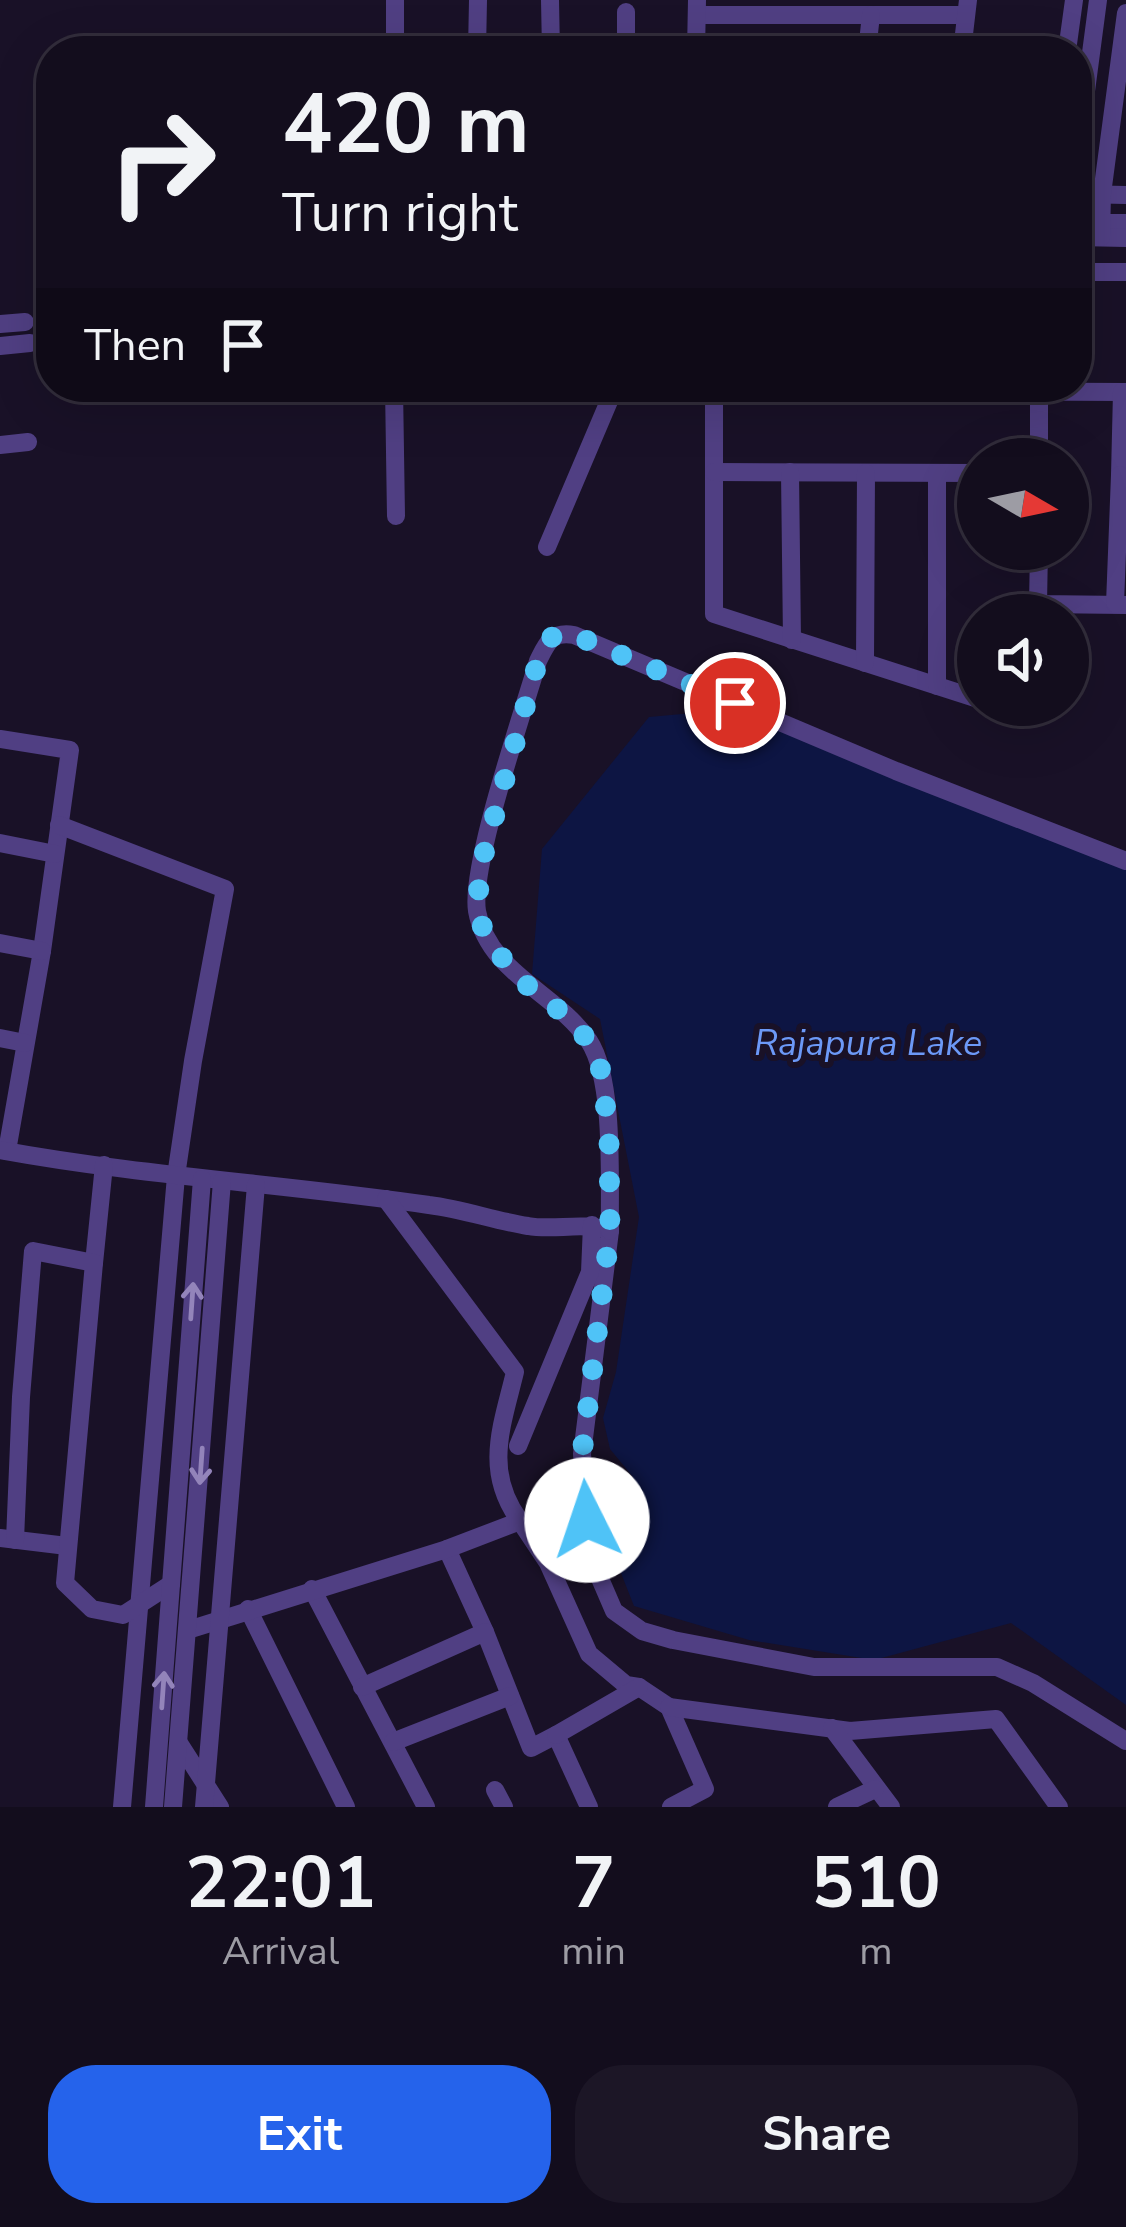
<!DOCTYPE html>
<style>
:root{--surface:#130d1d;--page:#1c1626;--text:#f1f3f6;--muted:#9d9ca4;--line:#322d3b;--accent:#2563eb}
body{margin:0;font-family:"Nunito Sans",sans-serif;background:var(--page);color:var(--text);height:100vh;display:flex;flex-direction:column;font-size:45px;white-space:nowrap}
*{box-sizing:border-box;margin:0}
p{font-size:39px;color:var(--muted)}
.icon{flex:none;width:66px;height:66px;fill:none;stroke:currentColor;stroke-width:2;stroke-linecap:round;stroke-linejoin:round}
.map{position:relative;height:1807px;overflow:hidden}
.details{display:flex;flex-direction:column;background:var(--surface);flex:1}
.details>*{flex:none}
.hud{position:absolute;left:36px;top:36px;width:1056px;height:366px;border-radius:48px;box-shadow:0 12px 48px #0002,0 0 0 3px var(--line);background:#130d1d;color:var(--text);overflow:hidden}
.needle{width:78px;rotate:99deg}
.tools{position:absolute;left:957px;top:438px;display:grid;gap:24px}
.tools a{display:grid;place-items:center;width:132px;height:132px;border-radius:50%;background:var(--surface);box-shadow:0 12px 48px #0002,0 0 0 3px var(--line);font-size:60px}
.pin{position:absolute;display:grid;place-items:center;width:102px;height:102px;color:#fff;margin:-51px;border:6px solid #fff;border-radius:50%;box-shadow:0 3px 12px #0007}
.me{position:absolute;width:132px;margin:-66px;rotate:356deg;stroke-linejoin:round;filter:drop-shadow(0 0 9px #0008)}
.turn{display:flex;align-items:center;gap:42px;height:252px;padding:0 48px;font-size:54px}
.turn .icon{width:156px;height:156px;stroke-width:2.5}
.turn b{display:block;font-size:84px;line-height:102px}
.then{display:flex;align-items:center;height:114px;padding:0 48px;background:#0003;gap:24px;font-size:45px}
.eta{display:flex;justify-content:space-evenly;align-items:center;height:204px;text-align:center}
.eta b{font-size:72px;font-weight:700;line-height:84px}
.button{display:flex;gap:24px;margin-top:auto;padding:24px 48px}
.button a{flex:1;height:138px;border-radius:48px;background:var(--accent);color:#fff;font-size:48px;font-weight:700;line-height:138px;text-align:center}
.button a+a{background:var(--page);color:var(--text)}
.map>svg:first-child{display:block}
.water{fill:#0d1543}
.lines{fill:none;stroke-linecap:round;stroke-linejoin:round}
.minor{stroke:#503f83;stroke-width:18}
.oneway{stroke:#9384ba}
.route{stroke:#4fc3f7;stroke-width:21;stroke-dasharray:0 37.8}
.labels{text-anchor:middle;stroke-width:12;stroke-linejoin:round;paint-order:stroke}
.water-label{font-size:36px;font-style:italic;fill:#6c99f7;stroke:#191127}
</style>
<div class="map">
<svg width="1126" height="1807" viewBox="0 0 1126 1807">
<rect width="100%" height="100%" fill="#191127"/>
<polygon class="water" points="759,707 953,793 1126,852 1126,1705 1011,1623 874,1660 749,1640 634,1606 615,1558 633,1477 610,1449 603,1418 616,1372 639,1217 600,1019 532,974 542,849 649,717"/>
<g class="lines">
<g class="minor">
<polyline points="550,0 551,51"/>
<polyline points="697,15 966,15"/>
<polyline points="395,51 395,0"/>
<polyline points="477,51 478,0"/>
<polyline points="626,51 626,12"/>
<polyline points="696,51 697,0"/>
<polyline points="867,51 871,15"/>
<polyline points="962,51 968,0"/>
<polyline points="1067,51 1074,0"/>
<polyline points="1077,159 1098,0"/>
<polyline points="1077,194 1126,195"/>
<polyline points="1077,223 1126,223"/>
<polyline points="1077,237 1126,238"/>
<polyline points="1101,237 1102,194 1126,13"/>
<polyline points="1077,272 1126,272"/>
<polyline points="0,324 25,322"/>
<polyline points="0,346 30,343"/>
<polyline points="394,387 396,516"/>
<polyline points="714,387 714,614 978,699"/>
<polyline points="394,389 1126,392"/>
<polyline points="1122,392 1120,475 1126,475"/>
<polyline points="0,445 28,442"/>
<polyline points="1039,459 1039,387"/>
<polyline points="714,472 978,473"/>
<polyline points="790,472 792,640"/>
<polyline points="937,473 937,686"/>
<polyline points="547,547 615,387"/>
<polyline points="1039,549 1038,604 1126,605"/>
<polyline points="1115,604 1120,475"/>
<polyline points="865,663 866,473"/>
<polyline points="996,705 1036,718 1036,705"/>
<polyline points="0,739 70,750 42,951 7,1151"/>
<polyline points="59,825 225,889 193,1061 176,1176 122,1807"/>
<polyline points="0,843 55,854"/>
<polyline points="0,943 42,951"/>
<polyline points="0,1038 25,1043"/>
<path d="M 0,1150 C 142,1176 286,1184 429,1205 C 463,1209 495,1221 528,1226 C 556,1231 582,1221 610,1231 L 582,1454 L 589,1553 L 614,1611 L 642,1631 L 673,1640 L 814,1667 L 997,1667 L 1033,1683 L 1126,1741"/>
<path d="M 610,1231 C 609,1182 615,1081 589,1041 C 557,993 488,973 477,911 C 470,865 523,713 538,661 C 547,643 551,631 574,635 L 896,771 L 1126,861"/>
<polyline points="94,1263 104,1165"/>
<polyline points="518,1446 590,1272 592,1225"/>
<polyline points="520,1521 548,1563 589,1654 626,1685 639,1687 669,1707 705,1789 671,1807"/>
<polyline points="0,1538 67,1546"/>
<polyline points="15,1540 21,1397 33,1251 94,1263 65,1583 92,1609 123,1615 171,1584"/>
<polyline points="447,1549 485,1632"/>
<polyline points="312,1589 426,1807"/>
<polyline points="248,1609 346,1807"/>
<path d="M 188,1630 L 447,1549 L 520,1521 C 483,1471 502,1426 515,1372 L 386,1199"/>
<polyline points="362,1687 485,1632 531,1748 556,1735 589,1807"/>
<polyline points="669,1707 850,1731 996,1719 1059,1807"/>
<polyline points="832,1728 891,1807"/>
<polyline points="556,1735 639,1687"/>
<polyline points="393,1742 510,1696"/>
<polyline points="179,1743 220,1807"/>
<polyline points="495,1790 504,1807"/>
<polyline points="154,1807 202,1179"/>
<polyline points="173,1807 222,1181"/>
<polyline points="204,1807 256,1185"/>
<polyline points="837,1807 875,1789"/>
</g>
</g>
<defs><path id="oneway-shaft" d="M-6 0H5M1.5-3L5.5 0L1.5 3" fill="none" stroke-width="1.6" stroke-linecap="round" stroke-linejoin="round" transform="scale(3)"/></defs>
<g class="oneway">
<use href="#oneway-shaft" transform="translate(192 1301) rotate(-86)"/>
<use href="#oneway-shaft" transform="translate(201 1466) rotate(94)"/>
<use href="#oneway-shaft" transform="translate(163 1690) rotate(-86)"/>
</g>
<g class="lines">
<polyline class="route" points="587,1520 582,1454 610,1231 609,1140 602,1073 590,1042 565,1015 523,982 487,940 476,908 484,854 538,661 549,639 560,632 574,635 735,703"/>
</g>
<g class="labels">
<g class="water-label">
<text x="868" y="1055">Rajapura Lake</text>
</g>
</g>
</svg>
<div class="tools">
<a><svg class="needle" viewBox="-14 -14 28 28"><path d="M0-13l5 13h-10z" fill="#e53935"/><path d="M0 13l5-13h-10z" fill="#9d9ca4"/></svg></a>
<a><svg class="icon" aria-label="sound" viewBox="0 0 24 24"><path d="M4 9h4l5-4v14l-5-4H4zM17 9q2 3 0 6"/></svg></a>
</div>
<div class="pin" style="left:735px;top:703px;background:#d93025"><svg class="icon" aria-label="arrive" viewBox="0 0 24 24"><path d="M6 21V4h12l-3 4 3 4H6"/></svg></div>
<svg class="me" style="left:587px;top:1520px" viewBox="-20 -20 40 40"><circle r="19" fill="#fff"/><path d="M0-13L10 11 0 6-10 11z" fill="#4fc3f7"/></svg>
<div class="hud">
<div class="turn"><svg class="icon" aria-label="right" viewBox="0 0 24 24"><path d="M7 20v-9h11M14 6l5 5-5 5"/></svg><div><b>420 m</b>Turn right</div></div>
<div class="then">Then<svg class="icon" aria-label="arrive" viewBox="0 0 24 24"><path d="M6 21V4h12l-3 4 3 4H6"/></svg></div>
</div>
</div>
<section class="details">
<div class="eta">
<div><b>22:01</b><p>Arrival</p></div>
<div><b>7</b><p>min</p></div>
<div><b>510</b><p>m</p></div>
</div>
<div class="button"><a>Exit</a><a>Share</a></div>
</section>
